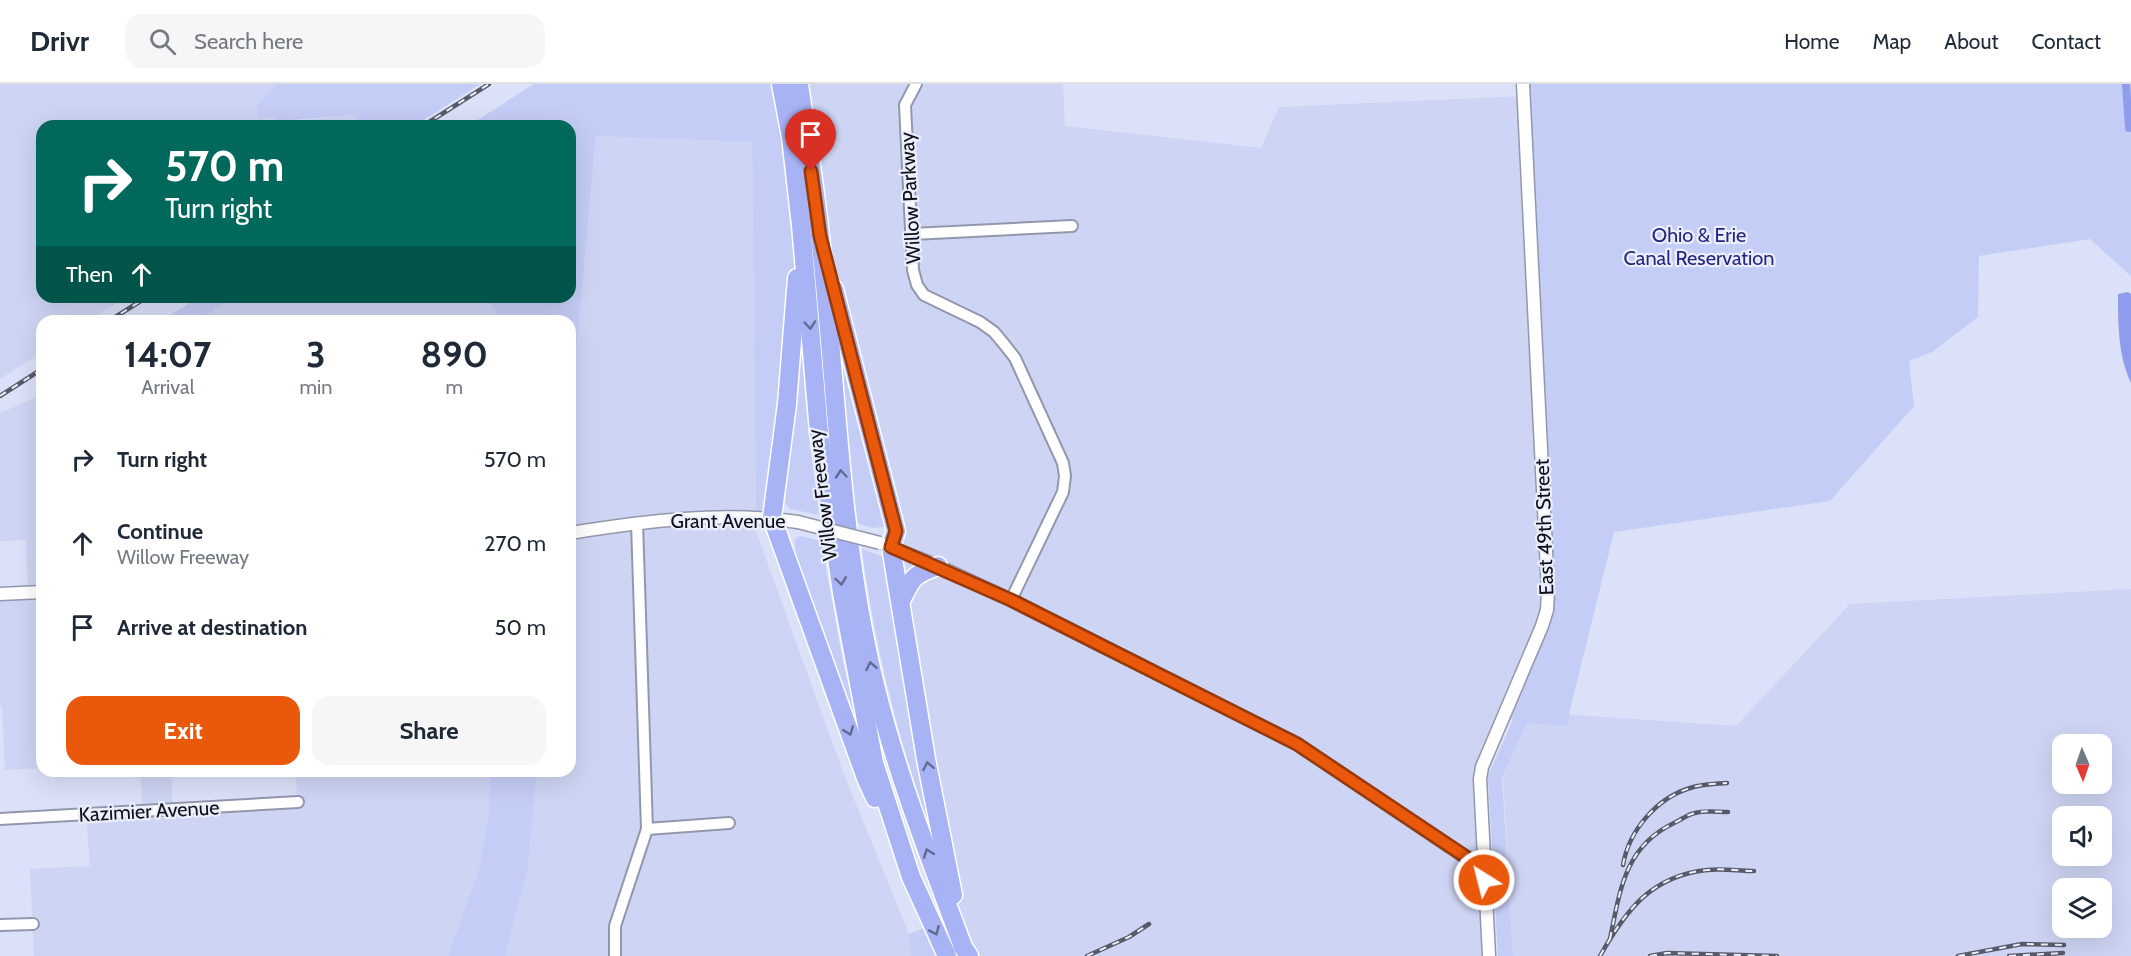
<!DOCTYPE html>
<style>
:root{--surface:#fff;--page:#f6f6f7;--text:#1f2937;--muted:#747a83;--line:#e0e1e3;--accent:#ea580c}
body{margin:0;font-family:Cabin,sans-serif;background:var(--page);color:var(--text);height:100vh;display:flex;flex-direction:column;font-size:22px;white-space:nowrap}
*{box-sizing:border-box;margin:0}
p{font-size:20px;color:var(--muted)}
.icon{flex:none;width:33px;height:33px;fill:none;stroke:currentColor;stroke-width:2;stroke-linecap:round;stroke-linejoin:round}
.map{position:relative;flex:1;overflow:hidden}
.sheet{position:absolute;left:36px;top:231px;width:540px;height:462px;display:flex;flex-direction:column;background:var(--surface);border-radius:18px;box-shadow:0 6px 24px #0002}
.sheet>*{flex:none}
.banner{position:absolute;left:36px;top:36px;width:540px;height:183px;border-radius:18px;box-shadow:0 6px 24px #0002;background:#00695c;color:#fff;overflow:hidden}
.needle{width:39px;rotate:178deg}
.tools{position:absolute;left:2052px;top:650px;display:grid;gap:12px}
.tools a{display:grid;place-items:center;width:60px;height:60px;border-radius:12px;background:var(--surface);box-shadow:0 6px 24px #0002;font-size:30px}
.pin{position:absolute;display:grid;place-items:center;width:51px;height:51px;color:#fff;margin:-62px -26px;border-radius:50% 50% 50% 0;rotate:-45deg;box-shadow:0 0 6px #0007}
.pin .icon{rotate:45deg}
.me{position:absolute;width:66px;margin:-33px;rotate:324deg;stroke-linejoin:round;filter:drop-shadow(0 0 4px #0008)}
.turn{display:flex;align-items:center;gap:21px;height:126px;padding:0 30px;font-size:27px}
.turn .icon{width:78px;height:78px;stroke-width:2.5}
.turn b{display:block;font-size:42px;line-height:51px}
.then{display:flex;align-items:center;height:57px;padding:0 30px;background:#0003;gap:12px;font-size:22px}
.eta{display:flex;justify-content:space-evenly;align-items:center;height:102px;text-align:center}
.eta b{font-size:36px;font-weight:700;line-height:42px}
.button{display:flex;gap:12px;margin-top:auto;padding:12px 30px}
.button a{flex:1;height:69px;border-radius:18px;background:var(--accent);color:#fff;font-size:24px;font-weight:700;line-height:69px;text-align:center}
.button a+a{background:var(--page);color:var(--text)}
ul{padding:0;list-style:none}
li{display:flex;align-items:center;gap:18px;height:84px;padding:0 30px}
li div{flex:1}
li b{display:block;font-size:22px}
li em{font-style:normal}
header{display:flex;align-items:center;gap:36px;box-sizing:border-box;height:84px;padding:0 30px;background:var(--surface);border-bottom:2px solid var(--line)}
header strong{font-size:28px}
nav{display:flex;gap:33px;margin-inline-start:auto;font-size:21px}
.search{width:420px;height:54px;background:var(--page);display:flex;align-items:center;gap:15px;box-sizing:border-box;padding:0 21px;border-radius:18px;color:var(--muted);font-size:22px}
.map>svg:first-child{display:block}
.built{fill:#ced5f4;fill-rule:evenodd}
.green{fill:#c4cdf6}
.water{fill:#8f9cee}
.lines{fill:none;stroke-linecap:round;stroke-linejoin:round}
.canal{stroke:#8f9cee;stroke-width:8}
.minor-casing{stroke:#9397ae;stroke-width:14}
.tertiary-casing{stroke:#9397ae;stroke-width:15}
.motorway-casing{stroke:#fff;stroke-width:21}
.minor{stroke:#fff;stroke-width:10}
.tertiary{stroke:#fff;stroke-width:12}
.motorway{stroke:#a8b3f5;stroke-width:18}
.rail-casing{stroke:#575a68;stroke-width:4.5}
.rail{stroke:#ebeefd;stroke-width:2;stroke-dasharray:7;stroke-linecap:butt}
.tertiary-bridge-casing{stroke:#9397ae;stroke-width:15;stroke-linecap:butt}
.tertiary-bridge{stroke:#fff;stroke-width:12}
.oneway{stroke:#636a92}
.route-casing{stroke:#983908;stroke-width:15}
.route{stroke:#ea580c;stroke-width:10}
.labels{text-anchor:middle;stroke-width:4.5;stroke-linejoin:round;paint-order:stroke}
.street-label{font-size:20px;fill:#0e1018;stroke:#ebeefd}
.park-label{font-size:20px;fill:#282582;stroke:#ebeefd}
</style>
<header>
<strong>Drivr</strong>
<div class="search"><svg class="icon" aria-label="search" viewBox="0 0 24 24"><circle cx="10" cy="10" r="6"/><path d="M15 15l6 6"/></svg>Search here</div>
<nav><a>Home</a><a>Map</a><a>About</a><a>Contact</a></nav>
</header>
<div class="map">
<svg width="2131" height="872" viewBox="0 0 2131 872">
<rect width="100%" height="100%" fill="#dbe1f9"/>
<g class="built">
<polygon points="0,0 301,0 301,36 355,31 360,42 42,42 42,213 126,213 89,237 42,237 42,268 0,295"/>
<polygon points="799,0 1063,0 1065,42 1261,64 1279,23 1524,12 1547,526 1482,683 1489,872 969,872 963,863 891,463 820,152"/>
<polygon points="596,52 752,58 756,447 843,688 909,850 911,872 505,872 528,783 537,687 570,687 570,338"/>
<polygon points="235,213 487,213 497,230 497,237 198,237"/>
<polygon points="42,311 42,684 5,686 2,622 0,622 0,510 28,508 26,456 0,457 0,329"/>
<path d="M 2131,505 L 2131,872 L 1513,872 L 1503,692 L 1532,628 L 1736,642 L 1850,520 ZM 2062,660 L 2102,660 L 2102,699 L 2062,699 ZM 2062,732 L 2102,732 L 2102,771 L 2062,771 ZM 2062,804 L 2102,804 L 2102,843 L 2062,843 Z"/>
<polygon points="140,687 171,687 173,726 298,718 295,687 511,687 472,872 34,872 30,785 90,782 86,730 143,728"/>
</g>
<g class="green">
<polygon points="276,0 480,0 414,42 361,42 355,31 275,37 275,33 258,34 257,21"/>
<polygon points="534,0 781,0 801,141 772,434 756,434 752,58 596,52 570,338 570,237 497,237 497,230 487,213 570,213 570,42 468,42"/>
<polygon points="1523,0 2131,0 2131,192 2090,155 1979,172 1978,233 1932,268 1909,277 1914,322 1830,417 1614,448 1569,630 1568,642 1527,639 1502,694 1513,872 1498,872 1488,692 1513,636 1505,633 1547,526"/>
<polygon points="199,213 235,213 198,237 161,237"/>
<polygon points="801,261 819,431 790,425 785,419 798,263"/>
<polygon points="840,271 844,271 886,437 884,443 872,444 857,439"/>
<polygon points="800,452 821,457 843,578 859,643 855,644 796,480 795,455"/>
<path d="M 862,465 L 884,473 L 929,735 L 926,734 C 896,646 874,557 862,465 Z"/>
<polygon points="491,687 537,687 528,783 505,872 448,872 479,786 489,729"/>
<polygon points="932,841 947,872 911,872 909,850"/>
</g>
<path class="water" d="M 2128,208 L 2131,210 L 2131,299 C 2118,272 2118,240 2118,210 Z"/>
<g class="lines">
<polyline class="canal" points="2126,0 2129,44"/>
<g class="minor-casing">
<g id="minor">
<polyline points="916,0 905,21 913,186 917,201 924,211 980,238 994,248 1004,260 1015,274 1063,379 1065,392 1063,408 1011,516"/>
<polyline points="912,150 1072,142"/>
<polyline points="637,439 647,745"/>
<polyline points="0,735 298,718"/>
<polyline points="0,841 33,840"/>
<polyline points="615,872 615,842 647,745 729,739"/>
</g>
</g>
<g class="tertiary-casing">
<g id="tertiary">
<path d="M 570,449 C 645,437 722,427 798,438"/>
<polyline points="887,462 938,482 1011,516 1297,660 1483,785"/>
<polyline points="0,510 42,508"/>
<polyline points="1489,872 1480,695 1482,683 1542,542 1547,526 1548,507 1523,0"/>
</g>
</g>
<g class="motorway-casing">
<g id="motorway">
<polyline points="781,0 791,53 801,141 819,348 842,509 874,679 911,793 947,872"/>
<path d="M 799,0 C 806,51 815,102 820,152 C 837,302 839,454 875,601 C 897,691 931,777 963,863 L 969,872"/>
<polyline points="797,194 787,320 772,434 866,694 875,714"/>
<polyline points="834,205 896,447 891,463 926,675 953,811"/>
<path d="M 901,517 C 912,494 912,491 938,482"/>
</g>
</g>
<use href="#minor" class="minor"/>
<use href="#tertiary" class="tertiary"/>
<use href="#motorway" class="motorway"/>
<g class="rail-casing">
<g id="rail">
<polyline points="423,42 489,0"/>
<polyline points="109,237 147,213"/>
<polyline points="0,312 42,285"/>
<path d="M 1623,781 C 1629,746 1657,714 1690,704 C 1702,700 1715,700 1727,699"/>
<path d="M 1610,855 C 1620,807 1624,763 1674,739 C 1681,736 1688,730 1695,729 C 1705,726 1718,728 1728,728"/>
<polyline points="1087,872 1129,853 1149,840"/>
<path d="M 1600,872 C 1626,826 1651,792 1707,786 C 1722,784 1739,787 1754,787"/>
<polyline points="1650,872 1667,869 1777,872"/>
<polyline points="1958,872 2022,860 2064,861"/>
<polyline points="2009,872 2063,869"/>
</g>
</g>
<use href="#rail" class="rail"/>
<g class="tertiary-bridge-casing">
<polyline id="tertiary-bridge" points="798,438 880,459"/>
</g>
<use href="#tertiary-bridge" class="tertiary-bridge"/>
</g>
<defs><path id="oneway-chevron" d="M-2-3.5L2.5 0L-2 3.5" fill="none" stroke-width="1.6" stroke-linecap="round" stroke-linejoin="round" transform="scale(1.5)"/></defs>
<g class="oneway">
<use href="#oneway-chevron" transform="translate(810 241) rotate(85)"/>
<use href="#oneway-chevron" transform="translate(841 390) rotate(-95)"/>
<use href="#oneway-chevron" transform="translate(841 497) rotate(82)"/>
<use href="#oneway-chevron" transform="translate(871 582) rotate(-101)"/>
<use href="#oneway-chevron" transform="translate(849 647) rotate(70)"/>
<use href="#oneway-chevron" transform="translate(928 682) rotate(-101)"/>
<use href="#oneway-chevron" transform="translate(928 769) rotate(-110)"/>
<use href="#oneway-chevron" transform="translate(935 847) rotate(66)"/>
</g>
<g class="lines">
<g class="route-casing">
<polyline id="route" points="811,87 820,152 896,447 891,463 1011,516 1297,660 1484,785 1484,796"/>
</g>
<use href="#route" class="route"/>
</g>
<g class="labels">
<g class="street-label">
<text transform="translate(910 114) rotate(-93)" y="7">Willow Parkway</text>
<text transform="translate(822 411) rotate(-97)" y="7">Willow Freeway</text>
<text x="728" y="444">Grant Avenue</text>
<text transform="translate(1544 443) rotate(-92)" y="7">East 49th Street</text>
<text transform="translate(149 727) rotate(-3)" y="7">Kazimier Avenue</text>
</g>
<g class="park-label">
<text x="1699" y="158">Ohio &amp; Erie<tspan x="1699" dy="23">Canal Reservation</tspan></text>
</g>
</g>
</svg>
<div class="tools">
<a><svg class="needle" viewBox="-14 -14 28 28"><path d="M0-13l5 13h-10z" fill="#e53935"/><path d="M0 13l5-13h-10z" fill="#747a83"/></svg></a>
<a><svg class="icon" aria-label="sound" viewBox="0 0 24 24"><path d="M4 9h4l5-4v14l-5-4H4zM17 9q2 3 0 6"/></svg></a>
<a><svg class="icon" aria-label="layers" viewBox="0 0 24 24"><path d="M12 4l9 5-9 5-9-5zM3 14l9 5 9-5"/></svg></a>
</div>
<div class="pin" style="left:811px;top:87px;background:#d93025"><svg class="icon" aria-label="arrive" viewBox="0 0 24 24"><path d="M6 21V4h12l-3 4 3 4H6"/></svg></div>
<svg class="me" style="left:1484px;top:796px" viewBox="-20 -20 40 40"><circle r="17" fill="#ea580c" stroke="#fff" stroke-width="3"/><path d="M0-11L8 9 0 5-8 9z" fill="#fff"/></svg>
<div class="banner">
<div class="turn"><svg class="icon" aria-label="right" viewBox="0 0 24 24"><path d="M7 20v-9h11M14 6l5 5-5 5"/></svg><div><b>570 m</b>Turn right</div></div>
<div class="then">Then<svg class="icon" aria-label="ahead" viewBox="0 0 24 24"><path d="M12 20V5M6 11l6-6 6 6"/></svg></div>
</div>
<section class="sheet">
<div class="eta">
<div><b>14:07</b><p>Arrival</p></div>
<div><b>3</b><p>min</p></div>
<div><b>890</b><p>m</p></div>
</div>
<ul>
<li><svg class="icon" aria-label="right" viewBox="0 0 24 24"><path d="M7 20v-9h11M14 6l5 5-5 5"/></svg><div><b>Turn right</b></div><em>570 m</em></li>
<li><svg class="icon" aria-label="ahead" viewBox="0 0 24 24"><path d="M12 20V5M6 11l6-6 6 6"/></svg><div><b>Continue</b><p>Willow Freeway</p></div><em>270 m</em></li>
<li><svg class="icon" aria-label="arrive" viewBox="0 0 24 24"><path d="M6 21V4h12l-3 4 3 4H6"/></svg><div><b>Arrive at destination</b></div><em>50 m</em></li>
</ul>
<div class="button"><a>Exit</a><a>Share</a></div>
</section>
</div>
